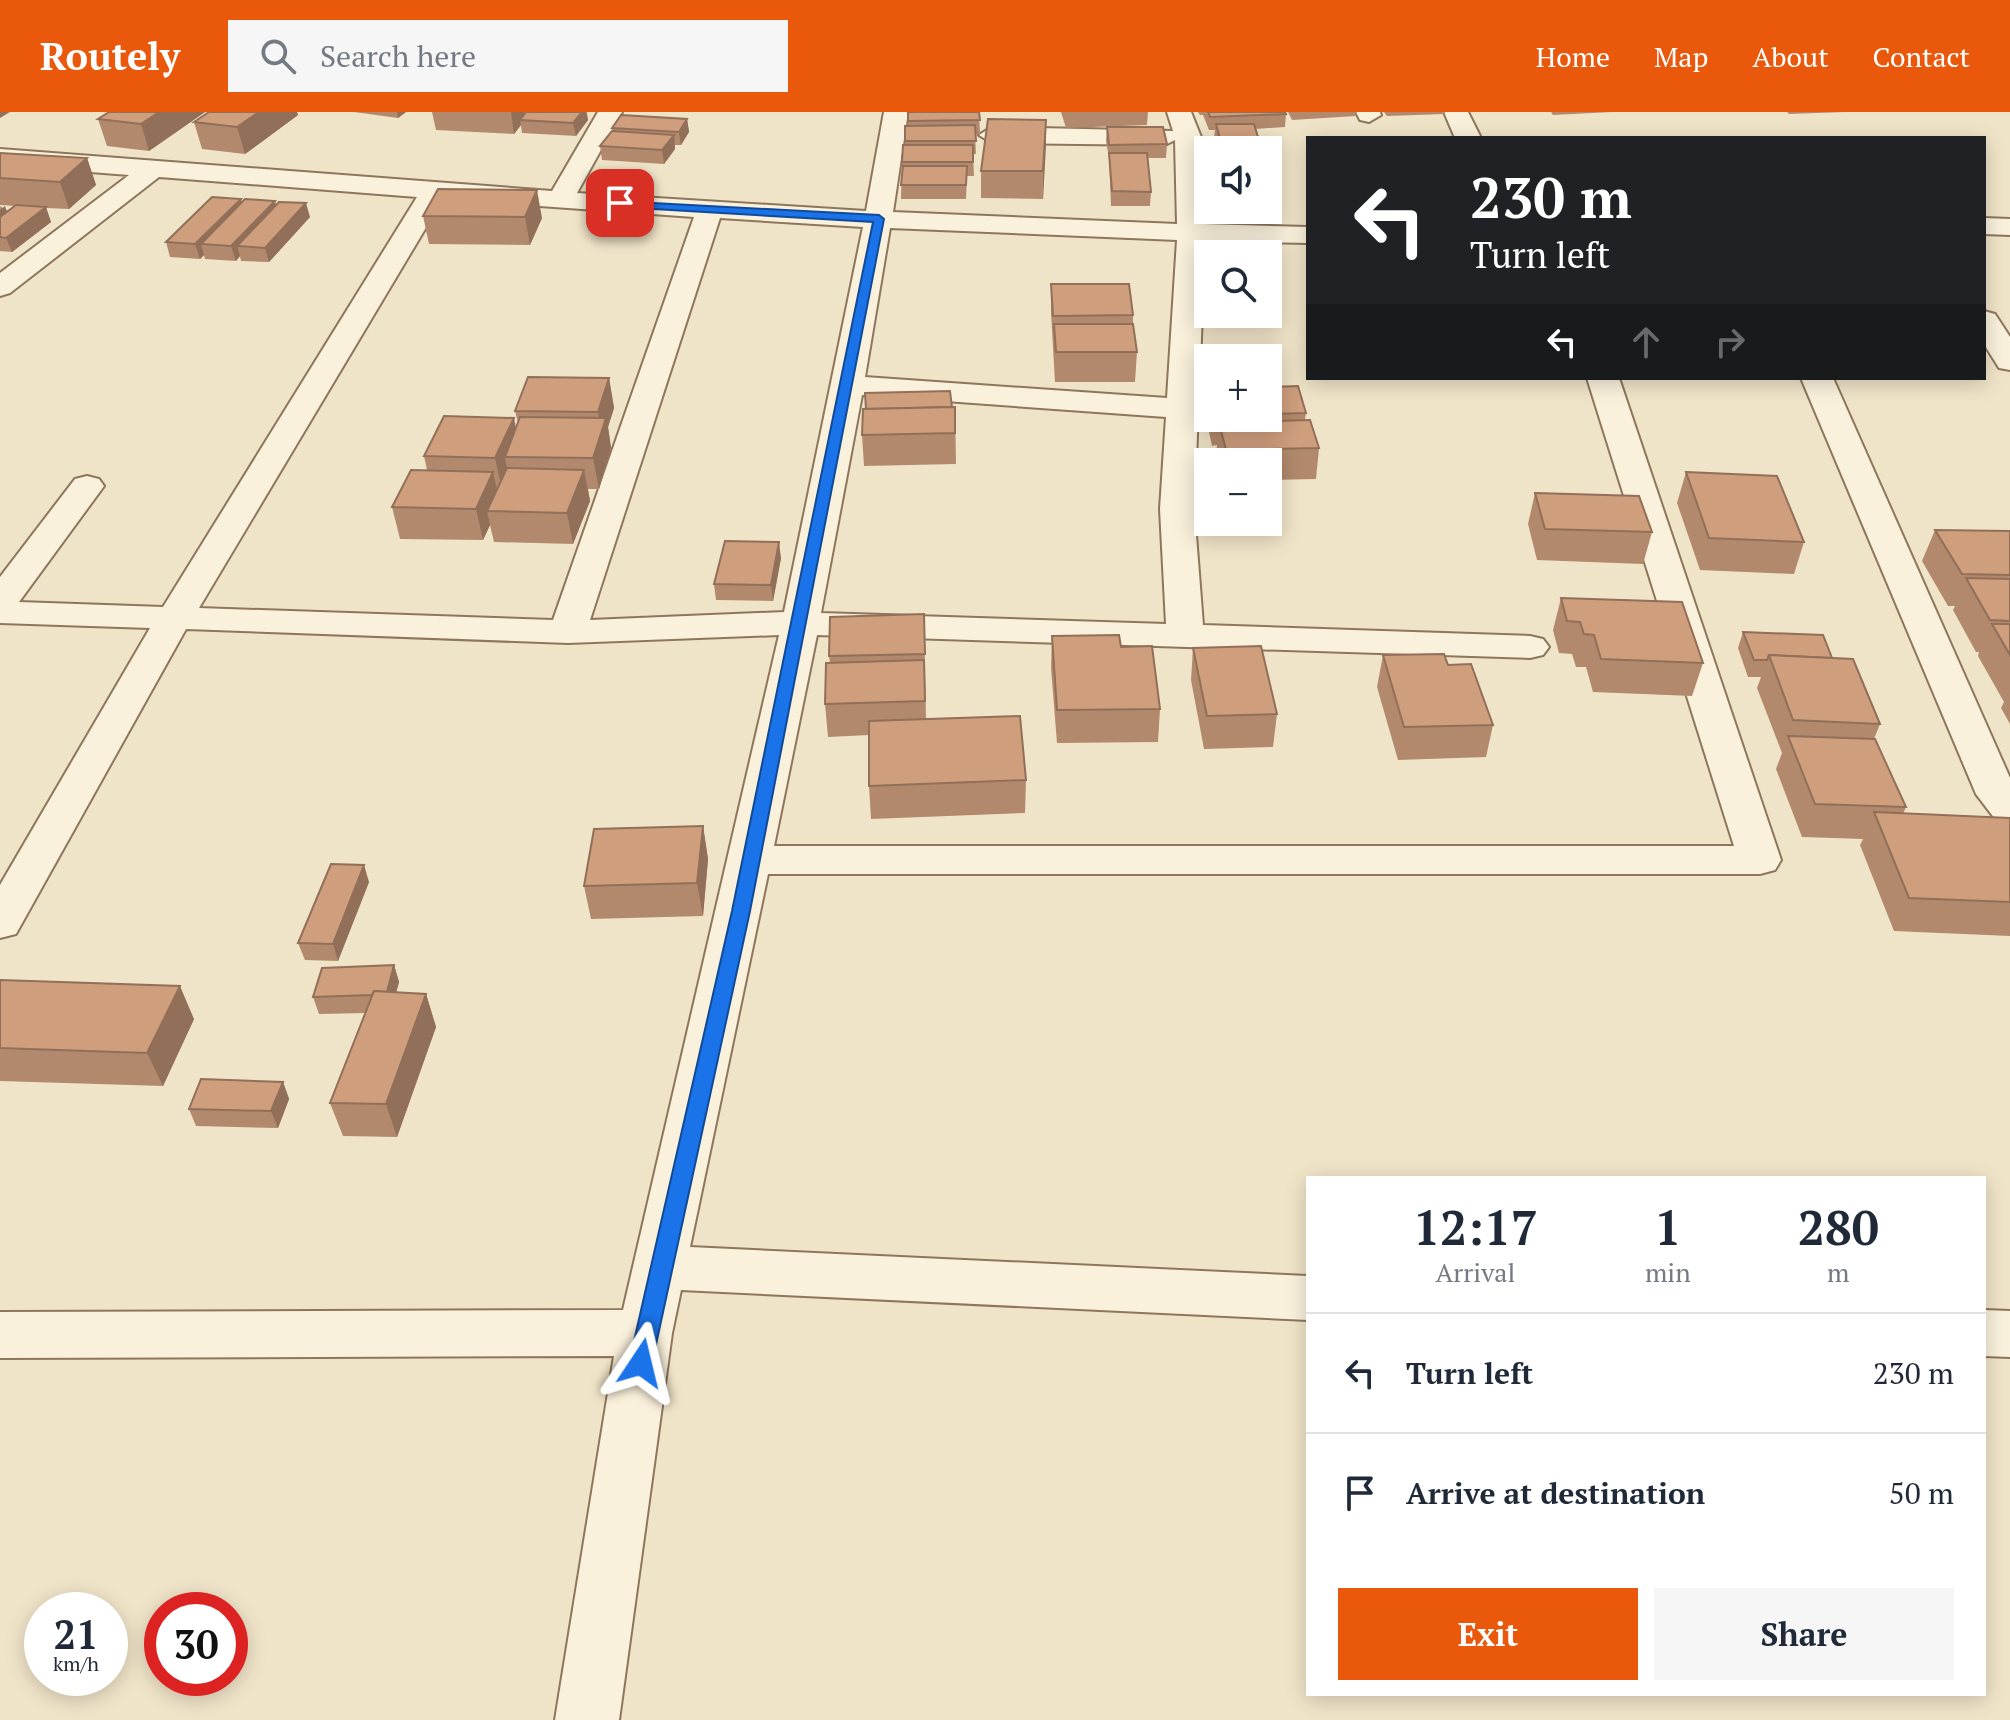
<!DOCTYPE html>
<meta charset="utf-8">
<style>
:root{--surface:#fff;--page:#f6f6f7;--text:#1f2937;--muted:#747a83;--line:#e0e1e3;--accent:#ea580c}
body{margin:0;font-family:"PT Serif",serif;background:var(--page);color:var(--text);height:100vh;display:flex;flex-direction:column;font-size:30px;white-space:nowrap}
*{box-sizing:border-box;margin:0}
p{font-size:26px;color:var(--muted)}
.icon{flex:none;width:44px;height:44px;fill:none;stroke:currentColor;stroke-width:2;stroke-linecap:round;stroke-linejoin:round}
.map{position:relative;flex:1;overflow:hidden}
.side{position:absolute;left:1306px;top:1064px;width:680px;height:520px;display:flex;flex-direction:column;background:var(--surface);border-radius:0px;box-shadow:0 4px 20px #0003}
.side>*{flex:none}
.guide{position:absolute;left:1306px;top:24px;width:680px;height:244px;border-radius:0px;box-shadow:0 4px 20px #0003;background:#202124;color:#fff;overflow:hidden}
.buttons{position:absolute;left:1194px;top:24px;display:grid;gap:16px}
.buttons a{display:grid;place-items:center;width:88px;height:88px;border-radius:0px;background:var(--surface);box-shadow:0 4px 20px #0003;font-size:40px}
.speed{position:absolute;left:24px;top:1480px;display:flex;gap:16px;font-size:40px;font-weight:700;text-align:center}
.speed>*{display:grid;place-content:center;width:104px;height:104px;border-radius:50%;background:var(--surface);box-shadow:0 4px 20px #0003;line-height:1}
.speed small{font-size:20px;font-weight:400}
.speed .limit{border:12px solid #d22;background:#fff;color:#111}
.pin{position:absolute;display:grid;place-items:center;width:68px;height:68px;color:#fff;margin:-34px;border-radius:16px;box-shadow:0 4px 12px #0006}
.me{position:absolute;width:88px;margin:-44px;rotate:10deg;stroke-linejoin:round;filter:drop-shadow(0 0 6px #0008)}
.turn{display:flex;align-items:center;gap:28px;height:168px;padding:0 32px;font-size:36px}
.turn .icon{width:104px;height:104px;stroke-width:2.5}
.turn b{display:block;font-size:56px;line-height:68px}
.lanes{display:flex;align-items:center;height:76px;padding:0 32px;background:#0003;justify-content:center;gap:40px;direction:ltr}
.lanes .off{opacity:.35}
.eta{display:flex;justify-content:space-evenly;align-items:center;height:136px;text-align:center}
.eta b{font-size:48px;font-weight:700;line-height:56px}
.primary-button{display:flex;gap:16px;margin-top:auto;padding:16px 32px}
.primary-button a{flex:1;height:92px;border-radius:0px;background:var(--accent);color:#fff;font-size:32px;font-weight:700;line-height:92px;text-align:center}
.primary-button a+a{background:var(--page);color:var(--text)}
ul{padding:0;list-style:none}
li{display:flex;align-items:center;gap:24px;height:120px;padding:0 32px;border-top:2px solid var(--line)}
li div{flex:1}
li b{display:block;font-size:30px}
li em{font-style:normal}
header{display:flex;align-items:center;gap:48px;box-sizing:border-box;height:112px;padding:0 40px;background:var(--accent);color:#fff}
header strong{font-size:38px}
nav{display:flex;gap:44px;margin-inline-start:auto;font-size:28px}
.search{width:560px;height:72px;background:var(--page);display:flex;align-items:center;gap:20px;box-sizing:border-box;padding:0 28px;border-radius:0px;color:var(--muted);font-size:30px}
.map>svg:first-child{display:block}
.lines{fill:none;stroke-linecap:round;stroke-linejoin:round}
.street-casing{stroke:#8d765c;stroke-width:4}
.street{fill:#faf1dc;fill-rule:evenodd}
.wall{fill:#b2896c}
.shaded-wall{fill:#916f58}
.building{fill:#cf9f7d;stroke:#916f58;stroke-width:2}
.route{fill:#1a73e8;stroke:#114b97;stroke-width:2}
</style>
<header>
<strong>Routely</strong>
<div class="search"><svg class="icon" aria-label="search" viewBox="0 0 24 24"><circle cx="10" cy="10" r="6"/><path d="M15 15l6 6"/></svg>Search here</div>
<nav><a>Home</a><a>Map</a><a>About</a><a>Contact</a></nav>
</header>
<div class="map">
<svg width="2010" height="1608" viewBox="0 0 2010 1608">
<rect width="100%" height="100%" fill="#f0e4c8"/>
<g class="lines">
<g class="street-casing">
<g id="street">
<path d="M 598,0 L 622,0 L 577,81 L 866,99 L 884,0 L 908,0 L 893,100 L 1177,112 L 1175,28 L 1165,33 L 992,31 L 979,23 L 992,15 L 1173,19 L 1167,0 L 1191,0 L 1201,25 L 1204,112 L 1308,115 L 1308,131 L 1205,129 L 1194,397 L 1203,513 L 1530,524 L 1543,527 L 1549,535 L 1543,543 L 1530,546 L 817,523 L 774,734 L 1734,734 L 1587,266 L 1619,266 L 1781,748 L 1775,758 L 1760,762 L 768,762 L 690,1135 L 1308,1164 L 1308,1208 L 681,1178 L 672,1221 L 619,1608 L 555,1608 L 614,1244 L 0,1246 L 0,1200 L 623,1198 L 779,523 L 568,531 L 186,517 L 16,822 L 0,826 L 0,773 L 150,516 L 0,511 L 0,465 L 75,367 L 87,364 L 99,367 L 104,374 L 19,490 L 163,495 L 417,85 L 159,65 L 10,181 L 0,184 L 0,161 L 129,63 L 0,53 L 0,37 L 552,79 ZM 443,87 L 694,105 L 553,508 L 199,496 ZM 720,106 L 863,115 L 784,500 L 590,508 ZM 890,116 L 1177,128 L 1167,286 L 865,265 ZM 862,283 L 1166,305 L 1160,397 L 1166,512 L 821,501 Z"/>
<polygon points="1356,0 1380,0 1381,3 1369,10 1360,8"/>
<polygon points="1444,0 1468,0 1481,26 1455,26"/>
<polygon points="1984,106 2010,107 2010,123 1984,122"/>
<polygon points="1984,199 1995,202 2010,225 2010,258 1999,256 1984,232"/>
<polygon points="1801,266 1833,266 2010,666 2010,711 1995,707 1976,682"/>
<polygon points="1984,1198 2010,1199 2010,1245 1984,1244"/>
</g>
</g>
<use href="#street" class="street"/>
</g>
<g class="wall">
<polygon points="205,0 149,39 107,34 98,7"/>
<polygon points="209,0 297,0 298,3 245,42 202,37 194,10"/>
<polygon points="354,0 406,0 398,6"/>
<polygon points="432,0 587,0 588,8 576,24 522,21 521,13 514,22 436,18"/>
<polygon points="908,0 979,0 980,22 975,22 976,42 973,42 974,64 967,64 966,87 901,87 902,50 905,33 905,14 908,14"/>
<polygon points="1061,0 1148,0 1147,13 1066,16"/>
<polygon points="1198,0 1285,0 1286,2 1285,15 1255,17 1262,38 1218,38 1214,26 1215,18 1209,18 1203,3 1200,3"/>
<polygon points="1288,0 1357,0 1356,4 1292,8"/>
<polygon points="1384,0 1445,0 1445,2 1387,4"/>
<polygon points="1551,0 1612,0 1553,3"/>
<polygon points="1787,0 1845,0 1789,2"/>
<polygon points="687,7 689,20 681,33 675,33 675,37 664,52 602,48 600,34 612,19 612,16"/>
<polygon points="1046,8 1043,87 981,86 981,59"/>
<polygon points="1107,15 1167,32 1166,46 1148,46 1151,80 1150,94 1111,94 1109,46 1106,29"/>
<polygon points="0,41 87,46 96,73 69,97 46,96 51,110 12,140 0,139 0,94 7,99 15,94 0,93"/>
<polygon points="438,77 542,106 530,133 429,132 423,104"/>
<polygon points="242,91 276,93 310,105 269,150 241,149 240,144 236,149 205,147 204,143 200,147 170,145 166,130"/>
<polygon points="1051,172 1133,203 1133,212 1137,240 1135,270 1055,270 1051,201"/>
<polygon points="609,266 614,296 608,315 611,336 599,377 588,377 590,389 573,432 494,430 490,413 483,428 400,427 392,395 427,358 424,344 516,316 518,311 515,299"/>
<polygon points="1268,275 1306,301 1305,308 1319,336 1316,367 1268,368 1268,350 1218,350 1216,341 1217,333 1212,334 1206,306 1208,282 1208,306 1268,306"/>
<polygon points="952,295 955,295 956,352 864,354 862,323"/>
<polygon points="1686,360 1804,430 1794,462 1700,458 1677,391"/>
<polygon points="1535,381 1652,420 1643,452 1537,448 1528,412"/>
<polygon points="1935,418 2010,419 2010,612 2001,596 2004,590 1978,544 1979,540 1976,540 1953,498 1955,494 1948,494 1922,449"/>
<polygon points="781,446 773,489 716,488 714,472"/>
<polygon points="1561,486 1703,551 1692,584 1593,580 1586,555 1576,555 1572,542 1559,541 1553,518"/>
<polygon points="924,502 926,607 1026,668 1025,701 871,707 869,674 869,623 828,625 825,592 830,551 829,544"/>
<polygon points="1743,520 1832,546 1880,612 1874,627 1906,695 1903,702 2010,706 2010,824 1894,819 1860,733 1863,727 1802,725 1776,657 1782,641 1757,576 1761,565 1748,565 1738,536"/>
<polygon points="1052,524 1121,535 1160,597 1158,630 1057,631 1051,556"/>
<polygon points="1193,536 1277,602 1273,635 1204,637 1191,568"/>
<polygon points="1383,543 1448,553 1493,613 1486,645 1398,648 1377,575"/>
<polygon points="703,714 708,747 703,804 591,807 584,774"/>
<polygon points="369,770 338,849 305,848 298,831"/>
<polygon points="394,853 399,870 396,880 426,882 436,915 397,1025 343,1024 330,991 366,901 319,902 313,885"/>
<polygon points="0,868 194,907 163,974 0,969"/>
<polygon points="283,970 289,987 278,1016 196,1014 189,997"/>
</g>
<g class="shaded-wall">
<polygon points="0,0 10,0 0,6"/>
<polygon points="159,0 205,0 149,39 141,12"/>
<polygon points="259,0 297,0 298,3 245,42 237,15"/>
<polygon points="397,0 406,0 398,6"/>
<polygon points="511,0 528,0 520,8 521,13 514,22"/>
<polygon points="582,0 586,0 588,8 576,24 573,11"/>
<polygon points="687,7 689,20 681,33 679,20"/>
<polygon points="1046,8 1046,34 1043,87 1043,59"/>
<polygon points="674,23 675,37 664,52 662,38"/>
<polygon points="87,46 96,73 69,97 60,70"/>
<polygon points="537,78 542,106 530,133 525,105"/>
<polygon points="241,87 245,101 201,132 204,143 200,147 195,132"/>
<polygon points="275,89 279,103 237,134 240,144 236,149 231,134"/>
<polygon points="306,91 310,105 269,150 265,136"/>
<polygon points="5,94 10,108 0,116 0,98"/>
<polygon points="46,95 51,110 12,140 6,126"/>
<polygon points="609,266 614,296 608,315 611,336 599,377 593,346 601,321 598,300"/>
<polygon points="514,306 520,336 505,345 508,362 502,377 495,346"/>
<polygon points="584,358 590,389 573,432 567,401"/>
<polygon points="493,360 500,391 487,399 490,413 483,428 476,397"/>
<polygon points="779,430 781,446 773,489 771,473"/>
<polygon points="703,714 708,747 703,804 697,771"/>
<polygon points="364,753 369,770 338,849 333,832"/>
<polygon points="394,853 399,870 391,900 386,883"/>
<polygon points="180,874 194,907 163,974 147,941"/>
<polygon points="426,882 436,915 397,1025 386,992"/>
<polygon points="283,970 289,987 278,1016 271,999"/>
</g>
<g class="building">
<polygon points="109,0 159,0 141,12 98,7"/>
<polygon points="209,0 259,0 237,15 194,10"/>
<polygon points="526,0 582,0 573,11 520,8"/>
<polygon points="908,0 979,0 980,8 908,9"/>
<polygon points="1208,0 1285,0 1286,2 1210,5"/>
<polygon points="621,3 687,7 679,20 612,16"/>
<polygon points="988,7 1046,8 1043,59 981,59"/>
<polygon points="1216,12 1254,12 1262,38 1223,38"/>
<polygon points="975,13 976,29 905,29 905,14"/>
<polygon points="1107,15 1163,15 1167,32 1109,33"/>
<polygon points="612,19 674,23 662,38 600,34"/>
<polygon points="903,33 973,33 973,50 902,50"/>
<polygon points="0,41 87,46 60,70 0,66"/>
<polygon points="1109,41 1147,41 1151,80 1112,79"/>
<polygon points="903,54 967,54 966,73 901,73"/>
<polygon points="438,77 537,78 525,105 423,104"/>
<polygon points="212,85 241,87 195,132 166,130"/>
<polygon points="245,87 275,89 231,134 201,132"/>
<polygon points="279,90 306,91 265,136 237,134"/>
<polygon points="16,93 46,95 6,126 0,125 0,105"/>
<polygon points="1051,172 1129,172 1133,203 1053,204"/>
<polygon points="1054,212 1133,212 1137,240 1056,240"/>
<polygon points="528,265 609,266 598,300 515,299"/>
<polygon points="1298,274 1306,301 1268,302 1268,275"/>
<polygon points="950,279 952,295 866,297 865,281"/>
<polygon points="955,295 955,321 862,323 863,297"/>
<polygon points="444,304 514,306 495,346 424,344"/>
<polygon points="520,305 606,306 593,346 505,345"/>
<polygon points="1310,308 1319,336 1226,338 1219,311"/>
<polygon points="507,356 584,358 567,401 487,399"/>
<polygon points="411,358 493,360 476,397 392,395"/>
<polygon points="1686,360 1777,364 1804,430 1709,426"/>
<polygon points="1535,381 1639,384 1652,420 1545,417"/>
<polygon points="1935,418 2010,419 2010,463 1962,462"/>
<polygon points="725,429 779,430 771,473 714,472"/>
<polygon points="1966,466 2010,467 2010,509 1990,508"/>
<polygon points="1561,486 1682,490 1703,551 1601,547 1594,523 1584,522 1580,510 1567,509"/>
<polygon points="924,502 925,542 829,544 830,505"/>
<polygon points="1992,512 2010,512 2010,543"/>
<polygon points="1743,520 1823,523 1832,546 1769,543 1767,548 1754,548"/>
<polygon points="1119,523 1121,535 1152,534 1160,597 1057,598 1052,524"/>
<polygon points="1261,534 1277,602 1207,604 1193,536"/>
<polygon points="1444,542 1448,553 1471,552 1493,613 1404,615 1383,543"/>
<polygon points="1769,543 1853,547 1880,612 1793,608"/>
<polygon points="924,548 925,589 825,592 826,551"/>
<polygon points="1020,604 1026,668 869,674 869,609"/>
<polygon points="1788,624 1875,627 1906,695 1815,692"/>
<polygon points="1874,700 2010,706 2010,790 1909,786"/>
<polygon points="703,714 697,771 584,774 594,717"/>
<polygon points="331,752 364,753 333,832 298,831"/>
<polygon points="394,853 387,880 374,879 372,883 313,885 322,856"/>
<polygon points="0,868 180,874 147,941 0,936"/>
<polygon points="374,879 426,882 386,992 330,991"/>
<polygon points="201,967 283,970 271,999 189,997"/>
</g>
<polygon class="route" points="616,89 879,103 884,107 750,799 652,1251 649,1258 641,1260 633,1258 629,1251 732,799 873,110 620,95"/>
</svg>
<div class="buttons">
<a><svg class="icon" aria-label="sound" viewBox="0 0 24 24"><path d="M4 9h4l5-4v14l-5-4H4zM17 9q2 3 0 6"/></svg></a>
<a><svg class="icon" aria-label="search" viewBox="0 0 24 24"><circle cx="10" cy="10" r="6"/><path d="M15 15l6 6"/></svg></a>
<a>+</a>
<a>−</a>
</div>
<div class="speed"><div>21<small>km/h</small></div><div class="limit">30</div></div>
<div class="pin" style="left:620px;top:91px;background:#d93025"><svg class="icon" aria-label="arrive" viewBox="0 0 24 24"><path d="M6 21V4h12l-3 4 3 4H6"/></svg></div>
<svg class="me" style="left:641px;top:1251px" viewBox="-20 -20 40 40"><path d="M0-17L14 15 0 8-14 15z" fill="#1a73e8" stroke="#fff" stroke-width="4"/></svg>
<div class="guide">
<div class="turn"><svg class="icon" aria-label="left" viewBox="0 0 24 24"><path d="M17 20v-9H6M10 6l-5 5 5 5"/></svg><div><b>230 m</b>Turn left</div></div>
<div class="lanes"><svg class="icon" aria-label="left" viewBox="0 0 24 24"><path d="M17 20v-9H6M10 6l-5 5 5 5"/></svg><svg class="icon off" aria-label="ahead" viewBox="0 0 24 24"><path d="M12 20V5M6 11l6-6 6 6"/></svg><svg class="icon off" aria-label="right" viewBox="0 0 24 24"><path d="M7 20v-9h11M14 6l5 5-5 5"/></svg></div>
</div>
<section class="side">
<div class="eta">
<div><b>12:17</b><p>Arrival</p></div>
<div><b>1</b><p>min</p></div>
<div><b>280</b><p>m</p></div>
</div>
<ul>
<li><svg class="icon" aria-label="left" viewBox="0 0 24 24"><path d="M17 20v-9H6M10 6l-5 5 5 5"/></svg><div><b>Turn left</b></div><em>230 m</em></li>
<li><svg class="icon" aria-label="arrive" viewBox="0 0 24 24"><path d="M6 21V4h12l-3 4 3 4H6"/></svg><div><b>Arrive at destination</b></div><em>50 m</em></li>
</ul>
<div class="primary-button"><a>Exit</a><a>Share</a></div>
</section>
</div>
